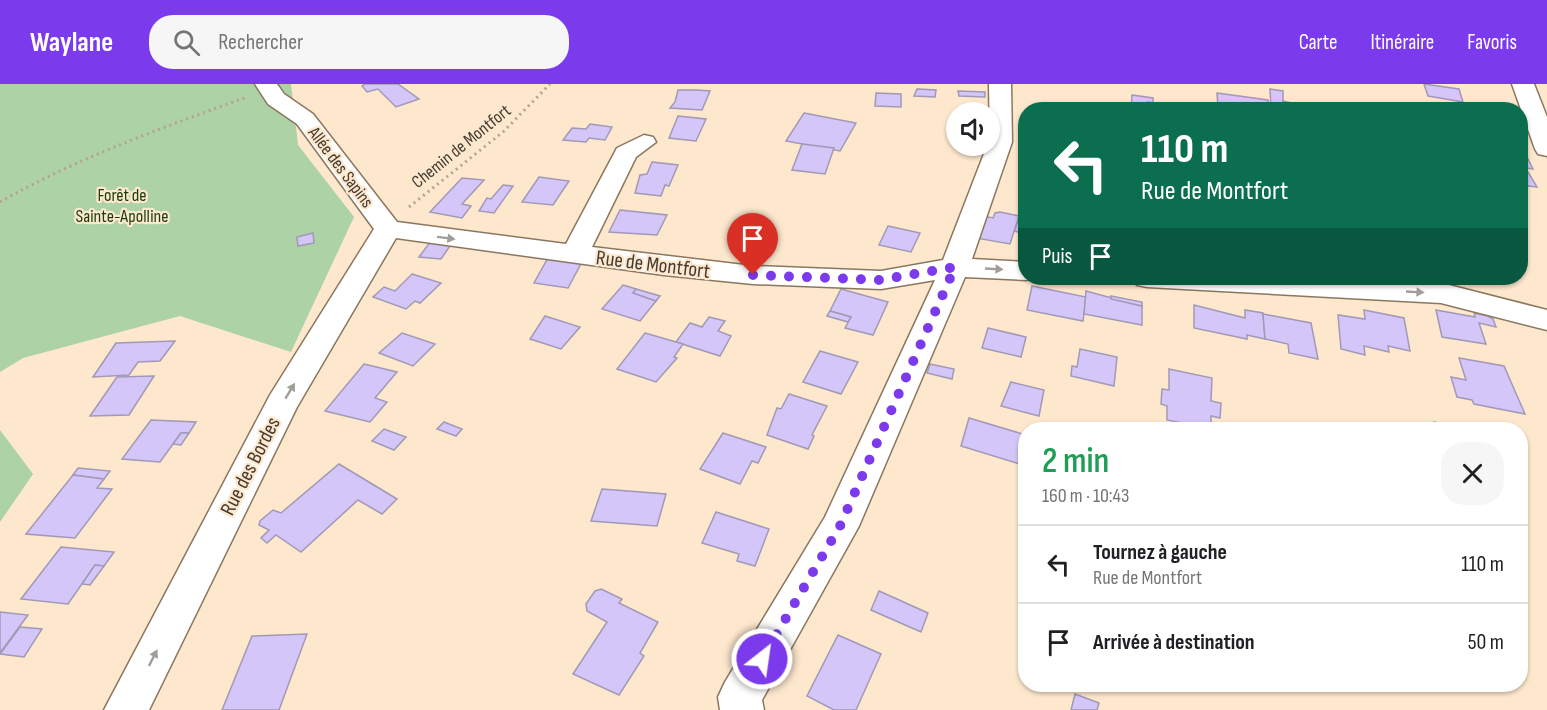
<!DOCTYPE html>
<html lang="fr">
<meta charset="utf-8">
<style>
:root{--surface:#fff;--page:#f6f6f6;--text:#202124;--muted:#757577;--line:#e0e0e0;--accent:#7c3aed}
body{margin:0;font-family:"Sofia Sans Condensed",sans-serif;background:var(--page);color:var(--text);height:100vh;display:flex;flex-direction:column;font-size:22px;white-space:nowrap}
*{box-sizing:border-box;margin:0}
p{font-size:20px;color:var(--muted)}
.icon{flex:none;width:33px;height:33px;fill:none;stroke:currentColor;stroke-width:2;stroke-linecap:round;stroke-linejoin:round}
.map{position:relative;flex:1;overflow:hidden}
.panel{position:absolute;left:1018px;top:338px;width:510px;height:270px;display:flex;flex-direction:column;background:var(--surface);border-radius:24px;box-shadow:0 2px 4px #0004}
.panel>*{flex:none}
.hud{position:absolute;left:1018px;top:18px;width:510px;height:183px;border-radius:24px;box-shadow:0 2px 4px #0004;background:#0b6e4f;color:#fff;overflow:hidden}
.controls{position:absolute;left:946px;top:18px;display:grid;gap:12px}
.controls a{display:grid;place-items:center;width:54px;height:54px;border-radius:50%;background:var(--surface);box-shadow:0 2px 4px #0004;font-size:30px}
.pin{position:absolute;display:grid;place-items:center;width:51px;height:51px;color:#fff;margin:-62px -26px;border-radius:50% 50% 50% 0;rotate:-45deg;box-shadow:0 0 6px #0007}
.pin .icon{rotate:45deg}
.me{position:absolute;width:66px;margin:-33px;rotate:30deg;stroke-linejoin:round;filter:drop-shadow(0 0 4px #0008)}
.turn{display:flex;align-items:center;gap:21px;height:126px;padding:0 24px;font-size:27px}
.turn .icon{width:78px;height:78px;stroke-width:2.5}
.turn b{display:block;font-size:42px;line-height:51px}
.then{display:flex;align-items:center;height:57px;padding:0 24px;background:#0003;gap:12px;font-size:22px}
.round{display:grid;place-items:center;flex:none;width:63px;height:63px;border-radius:24px;background:var(--page)}
.head{display:flex;align-items:center;justify-content:space-between;height:102px;padding:0 24px}
h1{font-size:36px;font-weight:600;line-height:45px;color:#1e9e55}
ul{padding:0;list-style:none}
li{display:flex;align-items:center;gap:18px;height:78px;padding:0 24px;border-top:2px solid var(--line)}
li div{flex:1}
li b{display:block;font-size:22px}
li em{font-style:normal}
header{display:flex;align-items:center;gap:36px;box-sizing:border-box;height:84px;padding:0 30px;background:var(--accent);color:#fff}
header strong{font-size:28px}
nav{display:flex;gap:33px;margin-inline-start:auto;font-size:21px}
.search{width:420px;height:54px;background:var(--page);display:flex;align-items:center;gap:15px;box-sizing:border-box;padding:0 21px;border-radius:24px;color:var(--muted);font-size:22px}
.map>svg:first-child{display:block}
.green{fill:#acd2a5}
.building{fill:#d5c6f9;stroke:#a199b5;stroke-width:1.5}
.lines{fill:none;stroke-linecap:round;stroke-linejoin:round}
.minor-casing{stroke:#8b7760;stroke-width:3}
.path{stroke:#b3a38f;stroke-width:3;stroke-dasharray:2 4;stroke-linecap:butt}
.minor{fill:#fff;fill-rule:evenodd}
.oneway{fill:#a19d98}
.route{stroke:#7c3aed;stroke-width:10;stroke-dasharray:0 18}
.labels{text-anchor:middle;stroke-width:4.5;stroke-linejoin:round;paint-order:stroke}
.far-street-label{font-size:18px;fill:#433b31;stroke:#fde7cd}
.far-park-label{font-size:18px;fill:#143d0b;stroke:#fde7cd}
.street-label{font-size:21px;fill:#433b31;stroke:#fde7cd}
</style>
<header>
<strong>Waylane</strong>
<div class="search"><svg class="icon" aria-label="search" viewBox="0 0 24 24"><circle cx="10" cy="10" r="6"/><path d="M15 15l6 6"/></svg>Rechercher</div>
<nav><a>Carte</a><a>Itinéraire</a><a>Favoris</a></nav>
</header>
<div class="map">
<svg width="1547" height="626" viewBox="0 0 1547 626">
<rect width="100%" height="100%" fill="#fde7cd"/>
<g class="green">
<polygon points="0,0 291,0 298,61 354,133 291,268 180,232 23,274 0,288"/>
<polygon points="0,346 33,390 0,438"/>
</g>
<g class="building">
<polygon points="365,0 398,0 419,15 396,23 378,5 367,8 362,2"/>
<polygon points="1424,0 1459,5 1463,18 1428,12"/>
<polygon points="917,5 936,6 935,13 914,12"/>
<polygon points="1270,5 1283,7 1283,26 1271,26"/>
<polygon points="678,6 696,6 710,7 702,26 670,24 675,18"/>
<polygon points="958,7 985,8 985,13 959,12"/>
<polygon points="876,9 901,10 901,23 875,22"/>
<polygon points="1217,9 1268,16 1269,26 1218,23"/>
<polygon points="1132,11 1153,14 1153,19 1148,18 1147,26 1131,26"/>
<polygon points="1283,17 1312,24 1312,22 1333,26 1283,26"/>
<polygon points="804,29 856,39 840,67 786,57"/>
<polygon points="678,32 706,35 696,57 669,54"/>
<polygon points="590,40 612,43 605,56 589,54 586,58 563,56 572,44 586,45"/>
<polygon points="802,60 834,64 825,90 792,86"/>
<polygon points="1521,69 1525,69 1533,85 1521,83"/>
<polygon points="652,78 678,81 669,102 665,101 661,112 635,109 640,91 647,90"/>
<polygon points="1521,87 1528,88 1537,103 1521,101"/>
<polygon points="539,93 569,97 553,121 522,118"/>
<polygon points="462,94 484,96 462,120 471,122 462,134 430,128"/>
<polygon points="503,101 513,102 494,129 479,127 487,114 491,115"/>
<polygon points="1023,123 1026,123 1026,150 1014,147"/>
<polygon points="620,126 667,131 657,151 609,148"/>
<polygon points="1000,128 1019,132 1010,160 976,154 984,132 993,134 995,129"/>
<polygon points="888,142 920,149 911,168 879,161"/>
<polygon points="313,149 314,159 298,162 297,153"/>
<polygon points="431,157 452,159 441,175 419,173"/>
<polygon points="549,172 583,176 568,204 534,199"/>
<polygon points="412,190 441,199 420,219 415,217 406,225 373,213 384,203 395,207"/>
<polygon points="623,201 636,205 633,209 656,217 640,237 602,225"/>
<polygon points="1032,202 1086,213 1083,237 1027,226"/>
<polygon points="636,205 660,212 656,217 633,209"/>
<polygon points="841,205 888,218 873,251 845,244 851,233 830,227"/>
<polygon points="1086,207 1142,222 1142,241 1084,230"/>
<polygon points="1111,212 1142,218 1142,222 1111,215"/>
<polygon points="1194,221 1245,234 1245,226 1263,229 1265,255 1247,251 1247,255 1194,244"/>
<polygon points="1364,226 1404,234 1410,267 1388,262 1389,268 1364,262 1365,271 1341,265 1338,231 1365,235"/>
<polygon points="1436,226 1475,233 1474,229 1488,232 1493,235 1496,243 1479,239 1486,260 1442,253"/>
<polygon points="830,227 851,233 848,238 827,232"/>
<polygon points="1263,230 1311,239 1318,275 1289,269 1288,260 1265,255"/>
<polygon points="545,232 580,243 561,265 530,255"/>
<polygon points="709,233 725,237 718,247 731,252 720,272 676,258 690,239 702,243"/>
<polygon points="988,244 1026,253 1021,273 982,264"/>
<polygon points="402,249 435,260 413,282 379,269"/>
<polygon points="645,249 683,260 674,273 677,274 656,298 617,285"/>
<polygon points="175,257 160,277 138,278 129,291 93,293 116,259"/>
<polygon points="1080,265 1117,273 1114,302 1071,292 1072,282 1077,283"/>
<polygon points="820,267 858,278 841,310 803,298"/>
<polygon points="1459,274 1504,282 1525,330 1474,320 1472,316 1457,313 1451,293 1466,296"/>
<polygon points="364,280 397,288 375,314 387,318 370,338 325,327"/>
<polygon points="930,280 954,285 952,295 927,289"/>
<polygon points="1169,285 1212,294 1211,317 1221,319 1220,334 1211,332 1211,345 1167,336 1167,322 1161,320 1162,305 1169,306"/>
<polygon points="154,292 129,331 90,332 117,293"/>
<polygon points="1011,298 1044,306 1039,332 1001,322"/>
<polygon points="789,310 827,322 812,351 814,352 808,365 767,351 777,324 781,325"/>
<polygon points="969,334 1026,351 1026,382 961,362"/>
<polygon points="151,336 196,338 189,349 181,349 160,378 122,375"/>
<polygon points="444,338 462,345 456,352 437,345"/>
<polygon points="1434,338 1462,345 1435,345"/>
<polygon points="384,345 406,353 394,366 372,357"/>
<polygon points="181,349 189,349 181,361 173,360"/>
<polygon points="723,349 766,363 758,379 752,377 740,400 700,385"/>
<polygon points="339,380 397,415 382,430 358,416 301,468 276,451 267,459 261,454 269,446 259,441 260,437 273,426 281,429"/>
<polygon points="78,384 110,387 104,395 73,391"/>
<polygon points="73,391 104,395 97,404 112,405 75,454 26,450"/>
<polygon points="602,405 666,410 657,442 591,437"/>
<polygon points="716,428 769,445 755,482 737,477 739,470 702,459"/>
<polygon points="61,463 114,468 104,482 95,481 68,520 21,515"/>
<polygon points="95,481 104,482 90,501 82,500"/>
<polygon points="601,505 622,515 619,519 658,538 640,569 644,572 619,611 573,590 607,538 587,527 586,520 595,507"/>
<polygon points="879,507 928,529 921,548 871,526"/>
<polygon points="0,528 28,531 0,569"/>
<polygon points="20,543 42,545 24,573 0,570"/>
<polygon points="307,550 279,626 222,626 252,552"/>
<polygon points="838,551 881,570 856,626 834,626 807,612"/>
<polygon points="1075,610 1099,619 1097,626 1071,626"/>
</g>
<g class="lines">
<g class="minor-casing">
<g id="minor">
<polygon points="255,0 277,0 284,10 313,30 397,138 566,160 617,64 644,51 653,53 656,58 636,73 592,163 753,182 881,187 943,176 987,62 990,62 989,0 1011,0 1012,58 972,175 1026,178 1026,194 1036,194 1026,196 965,193 859,442 762,616 764,626 720,626 718,613 725,598 825,433 935,196 881,205 753,200 664,191 396,154 297,323 149,626 104,626 270,311 374,145 297,40 268,20"/>
<polygon points="1512,0 1534,0 1547,33 1547,72 1538,70 1535,65"/>
<polygon points="1133,194 1325,194 1441,199 1547,226 1547,246 1441,219 1147,203 1137,201"/>
</g>
</g>
<g class="path">
<path d="M 0,118 C 79,73 162,44 247,13"/>
<polyline points="409,123 503,48 550,0"/>
</g>
<use href="#minor" class="minor"/>
</g>
<defs><path id="oneway-solid" d="M-6-.8H1V-3.2L6.5 0L1 3.2V.8H-6Z" transform="scale(1.5)"/></defs>
<g class="oneway">
<use href="#oneway-solid" transform="translate(446 154) rotate(7)"/>
<use href="#oneway-solid" transform="translate(994 185) rotate(3)"/>
<use href="#oneway-solid" transform="translate(1415 208) rotate(3)"/>
<use href="#oneway-solid" transform="translate(290 307) rotate(-59)"/>
<use href="#oneway-solid" transform="translate(153 574) rotate(-63)"/>
</g>
<g class="lines">
<polyline class="route" points="753,191 880,196 955,183 840,442 762,575"/>
</g>
<g class="labels">
<g class="far-street-label">
<text transform="translate(461 62) rotate(-39)" y="6">Chemin de Montfort</text>
<text transform="translate(341 83) rotate(53)" y="6">Allée des Sapins</text>
</g>
<g class="far-park-label">
<text x="122" y="117">Forêt de<tspan x="122" dy="21">Sainte-Apolline</tspan></text>
</g>
<g class="street-label">
<text transform="translate(653 180) rotate(7)" y="7">Rue de Montfort</text>
<text transform="translate(250 382) rotate(-63)" y="7">Rue des Bordes</text>
</g>
</g>
</svg>
<div class="controls">
<a><svg class="icon" aria-label="sound" viewBox="0 0 24 24"><path d="M4 9h4l5-4v14l-5-4H4zM17 9q2 3 0 6"/></svg></a>
</div>
<div class="pin" style="left:753px;top:191px;background:#d93025"><svg class="icon" aria-label="arrive" viewBox="0 0 24 24"><path d="M6 21V4h12l-3 4 3 4H6"/></svg></div>
<svg class="me" style="left:762px;top:575px" viewBox="-20 -20 40 40"><circle r="17" fill="#7c3aed" stroke="#fff" stroke-width="3"/><path d="M0-11L8 9 0 5-8 9z" fill="#fff"/></svg>
<div class="hud">
<div class="turn"><svg class="icon" aria-label="left" viewBox="0 0 24 24"><path d="M17 20v-9H6M10 6l-5 5 5 5"/></svg><div><b>110 m</b>Rue de Montfort</div></div>
<div class="then">Puis<svg class="icon" aria-label="arrive" viewBox="0 0 24 24"><path d="M6 21V4h12l-3 4 3 4H6"/></svg></div>
</div>
<section class="panel">
<div class="head"><div><h1>2 min</h1><p>160 m · 10:43</p></div><a class="round"><svg class="icon" aria-label="close" viewBox="0 0 24 24"><path d="M6 6l12 12M18 6L6 18"/></svg></a></div>
<ul>
<li><svg class="icon" aria-label="left" viewBox="0 0 24 24"><path d="M17 20v-9H6M10 6l-5 5 5 5"/></svg><div><b>Tournez à gauche</b><p>Rue de Montfort</p></div><em>110 m</em></li>
<li><svg class="icon" aria-label="arrive" viewBox="0 0 24 24"><path d="M6 21V4h12l-3 4 3 4H6"/></svg><div><b>Arrivée à destination</b></div><em>50 m</em></li>
</ul>
</section>
</div>
